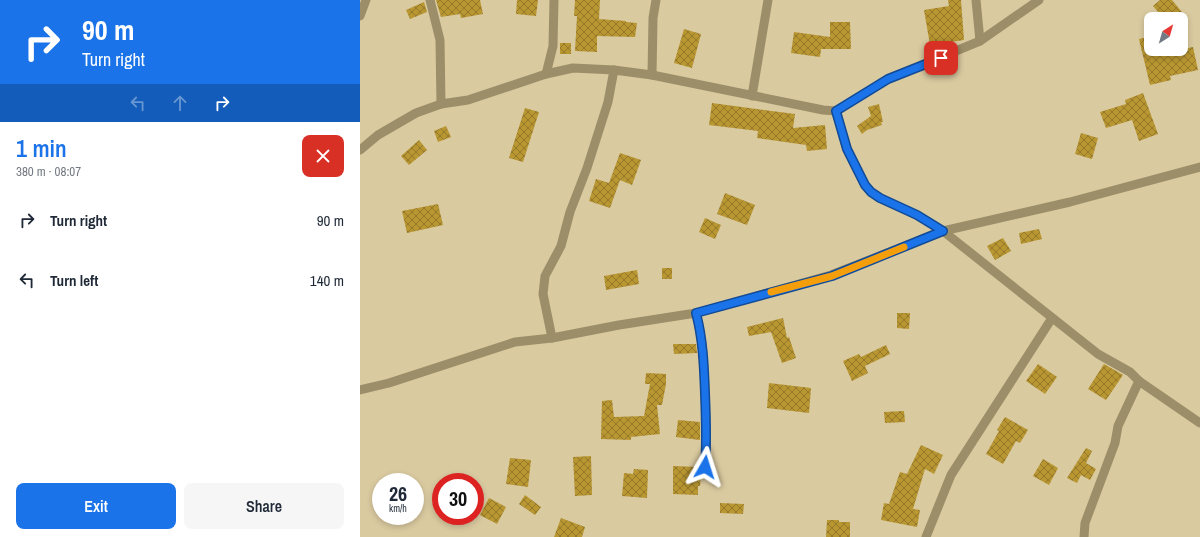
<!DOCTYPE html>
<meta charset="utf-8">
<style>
:root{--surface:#fff;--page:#f6f6f7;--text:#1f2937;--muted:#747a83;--accent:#1a73e8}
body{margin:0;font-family:"Archivo Narrow",sans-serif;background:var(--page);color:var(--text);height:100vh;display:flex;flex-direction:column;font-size:15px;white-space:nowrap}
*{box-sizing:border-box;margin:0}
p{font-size:13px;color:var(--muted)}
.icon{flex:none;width:22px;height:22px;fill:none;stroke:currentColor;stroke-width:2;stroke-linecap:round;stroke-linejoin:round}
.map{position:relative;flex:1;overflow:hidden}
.sheet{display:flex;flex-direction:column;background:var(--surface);width:360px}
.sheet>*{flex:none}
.hud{background:#1a73e8;color:#fff;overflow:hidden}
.needle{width:26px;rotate:37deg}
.buttons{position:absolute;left:784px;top:12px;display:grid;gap:8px}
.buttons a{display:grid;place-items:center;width:44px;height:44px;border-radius:8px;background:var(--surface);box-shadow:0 2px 6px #0003;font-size:20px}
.speed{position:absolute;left:12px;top:473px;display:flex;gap:8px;font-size:20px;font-weight:700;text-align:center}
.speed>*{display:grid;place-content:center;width:52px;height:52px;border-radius:50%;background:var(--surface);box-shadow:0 2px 6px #0003;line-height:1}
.speed small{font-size:10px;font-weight:400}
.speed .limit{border:6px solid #d22;background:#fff;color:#111}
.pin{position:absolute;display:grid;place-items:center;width:34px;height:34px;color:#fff;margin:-17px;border-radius:8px;box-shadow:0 2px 6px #0006}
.me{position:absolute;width:44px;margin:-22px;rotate:6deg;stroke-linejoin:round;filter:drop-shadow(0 0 3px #0008)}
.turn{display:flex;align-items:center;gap:14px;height:84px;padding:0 16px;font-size:18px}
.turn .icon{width:52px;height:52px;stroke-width:2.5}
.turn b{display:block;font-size:28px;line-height:34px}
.lanes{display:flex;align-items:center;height:38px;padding:0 16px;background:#0003;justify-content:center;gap:20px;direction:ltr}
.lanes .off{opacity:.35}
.round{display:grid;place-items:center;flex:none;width:42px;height:42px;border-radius:8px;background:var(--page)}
.headline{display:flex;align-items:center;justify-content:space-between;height:68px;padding:0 16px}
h1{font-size:24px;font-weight:600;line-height:30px;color:var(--accent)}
.button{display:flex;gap:8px;margin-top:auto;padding:8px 16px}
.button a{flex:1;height:46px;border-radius:8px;background:var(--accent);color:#fff;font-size:16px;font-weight:600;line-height:46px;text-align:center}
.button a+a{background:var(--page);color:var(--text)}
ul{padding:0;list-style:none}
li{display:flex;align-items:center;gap:12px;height:60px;padding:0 16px}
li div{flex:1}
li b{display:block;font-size:15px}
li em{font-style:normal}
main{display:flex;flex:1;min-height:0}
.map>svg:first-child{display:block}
.building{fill:url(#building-cross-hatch)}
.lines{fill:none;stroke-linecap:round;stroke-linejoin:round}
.street{stroke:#9c8e68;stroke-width:9}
.route-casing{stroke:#114b97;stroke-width:10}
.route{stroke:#1a73e8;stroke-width:7}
.slow{stroke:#f59e0b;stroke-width:7}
</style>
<main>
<section class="sheet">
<div class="hud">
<div class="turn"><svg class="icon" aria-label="right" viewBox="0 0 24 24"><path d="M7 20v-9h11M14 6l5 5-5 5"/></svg><div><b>90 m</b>Turn right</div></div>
<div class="lanes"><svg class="icon off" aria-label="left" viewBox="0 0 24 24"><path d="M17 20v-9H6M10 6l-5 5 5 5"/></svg><svg class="icon off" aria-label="ahead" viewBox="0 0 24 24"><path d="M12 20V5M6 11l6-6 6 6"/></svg><svg class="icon" aria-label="right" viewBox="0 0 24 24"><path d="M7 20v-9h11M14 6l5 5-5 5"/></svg></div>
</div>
<div class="headline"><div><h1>1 min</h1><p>380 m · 08:07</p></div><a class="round" style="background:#d93025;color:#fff"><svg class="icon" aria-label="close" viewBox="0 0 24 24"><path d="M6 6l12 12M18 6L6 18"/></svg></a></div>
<ul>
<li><svg class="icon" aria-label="right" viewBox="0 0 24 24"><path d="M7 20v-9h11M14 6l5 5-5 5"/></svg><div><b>Turn right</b></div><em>90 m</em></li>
<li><svg class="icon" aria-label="left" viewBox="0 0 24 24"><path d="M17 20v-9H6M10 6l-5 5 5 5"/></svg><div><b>Turn left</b></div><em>140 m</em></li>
</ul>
<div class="button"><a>Exit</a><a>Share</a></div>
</section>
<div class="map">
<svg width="840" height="537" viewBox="0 0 840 537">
<defs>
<pattern id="building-cross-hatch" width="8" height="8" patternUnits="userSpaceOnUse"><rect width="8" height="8" fill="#b89631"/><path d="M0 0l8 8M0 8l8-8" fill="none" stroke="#957928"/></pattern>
</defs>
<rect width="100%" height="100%" fill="#dacaa0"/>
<g class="building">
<polygon points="76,0 120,0 123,14 101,18 100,14 81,17"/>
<polygon points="157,0 178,0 176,16 156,14"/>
<polygon points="215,0 240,0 239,19 266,21 266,22 277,23 275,37 237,36 237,52 215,51 217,16 214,16"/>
<polygon points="588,0 601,0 604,40 570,45 564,10 589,6"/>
<polygon points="800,0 812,0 822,12 813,19 804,19 793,6"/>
<polygon points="64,2 67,12 50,19 46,10"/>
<polygon points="470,22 490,22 491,49 461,49 460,57 431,53 434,32 470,37"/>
<polygon points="324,29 341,34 332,68 314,63"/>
<polygon points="791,36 791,49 803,49 804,53 833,47 838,70 810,76 811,80 790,85 779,39"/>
<rect x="200" y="43" width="11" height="11"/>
<polygon points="783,93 798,134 779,141 772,120 746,128 740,112 766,104 765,100"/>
<polygon points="352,103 435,114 433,128 465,125 467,149 447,151 446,145 397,138 398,131 349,125"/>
<polygon points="519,104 523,122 521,122 522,125 507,130 502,134 497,126 511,116 508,107"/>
<polygon points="165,108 179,112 163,162 149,158"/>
<polygon points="86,126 91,137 78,142 74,131"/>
<polygon points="721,133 738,138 732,159 715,154"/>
<polygon points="59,140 67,150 49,165 41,156"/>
<polygon points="260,153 281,160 272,185 260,180 250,208 229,201 236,179 249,183"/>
<polygon points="365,193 395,205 387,225 357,214"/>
<polygon points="78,204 83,225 47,233 42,211"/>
<polygon points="345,218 361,225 355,239 339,232"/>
<polygon points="679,229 682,239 661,244 659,233"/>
<polygon points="643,238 651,251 635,260 627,246"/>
<rect x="302" y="268" width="10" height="11"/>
<polygon points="277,270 279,284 246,290 244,276"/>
<polygon points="537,313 550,313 549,329 537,328"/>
<polygon points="423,318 427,338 429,337 436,358 422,363 411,332 389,336 387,327"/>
<polygon points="313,344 336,344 337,353 314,354"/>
<polygon points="526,345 530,354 505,366 508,373 492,381 483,361 499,354 501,357"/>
<polygon points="678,364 697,377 685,394 666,381"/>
<polygon points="744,364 763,375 746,400 728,389"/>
<polygon points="286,373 306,374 306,384 302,405 297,405 300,434 271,437 271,440 241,439 242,401 252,400 254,417 284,416 290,384 285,384"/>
<polygon points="409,383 451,388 449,413 407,408"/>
<polygon points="544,411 545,422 525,423 524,412"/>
<polygon points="645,417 668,430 660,443 656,441 643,464 626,454 639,431 637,430"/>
<polygon points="318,420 340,422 340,440 316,437"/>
<polygon points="561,445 583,455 574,474 565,469 553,509 560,510 557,527 521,520 524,503 529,504 540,472 547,474"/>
<polygon points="726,448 732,451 726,463 736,469 730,480 721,475 717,483 707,478"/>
<polygon points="231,456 232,495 215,496 213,457"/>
<polygon points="150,458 171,460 168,487 146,484"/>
<polygon points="683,459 698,468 689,485 673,476"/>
<polygon points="313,466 338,467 338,475 341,475 340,486 338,486 338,495 313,494"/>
<polygon points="274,469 288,470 287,498 262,496 264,473 273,474"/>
<polygon points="165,495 181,507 175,515 159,504"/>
<polygon points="129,498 146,507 137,524 120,515"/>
<polygon points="360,503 384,504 383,514 360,513"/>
<polygon points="201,518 225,527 222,537 194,537"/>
<polygon points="467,520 479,520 479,522 490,522 490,537 466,537"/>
</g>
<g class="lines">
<g class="street">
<polyline points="70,0 80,40 81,104"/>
<polyline points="616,0 620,41"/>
<polyline points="0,16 6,0"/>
<polyline points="186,74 193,46 194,0"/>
<polyline points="292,75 293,18 296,0"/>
<polyline points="392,96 408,0"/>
<polyline points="476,111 487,149 505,185 511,192 519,198 557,215 583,231 738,354 770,372 779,381 758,426 755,443 725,523 724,537"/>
<polyline points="0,150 18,135 56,113 81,104 108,100 186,74 213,68 254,70 292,75 463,110 476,111 528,79 620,41 679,0"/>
<path d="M 336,313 C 343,339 344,366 345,393 C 346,418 347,442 345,467"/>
<polyline points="192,338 183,294 185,276 201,246 210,212 227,168 248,102 254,70"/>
<polyline points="779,381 840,423"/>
<polyline points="0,390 29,383 155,342 192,338 259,325 336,313 471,275 583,231 710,202 840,167"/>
<polyline points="566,537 591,475 692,318"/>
</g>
</g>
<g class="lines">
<g class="route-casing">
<path id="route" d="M 345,467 C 347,442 346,418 345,393 C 344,366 343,339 336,313 L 472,276 L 583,231 L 557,215 L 520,198 L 511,192 L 505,185 L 487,149 L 476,111 L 528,79 L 581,58"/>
</g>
<use href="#route" class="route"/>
<polyline class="slow" points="411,292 472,276 544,247"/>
</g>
</svg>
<div class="buttons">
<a><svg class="needle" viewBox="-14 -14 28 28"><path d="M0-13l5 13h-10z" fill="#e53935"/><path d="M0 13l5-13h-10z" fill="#747a83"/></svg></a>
</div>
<div class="speed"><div>26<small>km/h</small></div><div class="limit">30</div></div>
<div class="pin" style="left:581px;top:58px;background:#d93025"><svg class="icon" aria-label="arrive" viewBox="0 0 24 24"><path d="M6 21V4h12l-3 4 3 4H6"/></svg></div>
<svg class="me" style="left:345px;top:467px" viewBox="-20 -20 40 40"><path d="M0-17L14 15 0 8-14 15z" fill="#1a73e8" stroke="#fff" stroke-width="4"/></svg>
</div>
</main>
